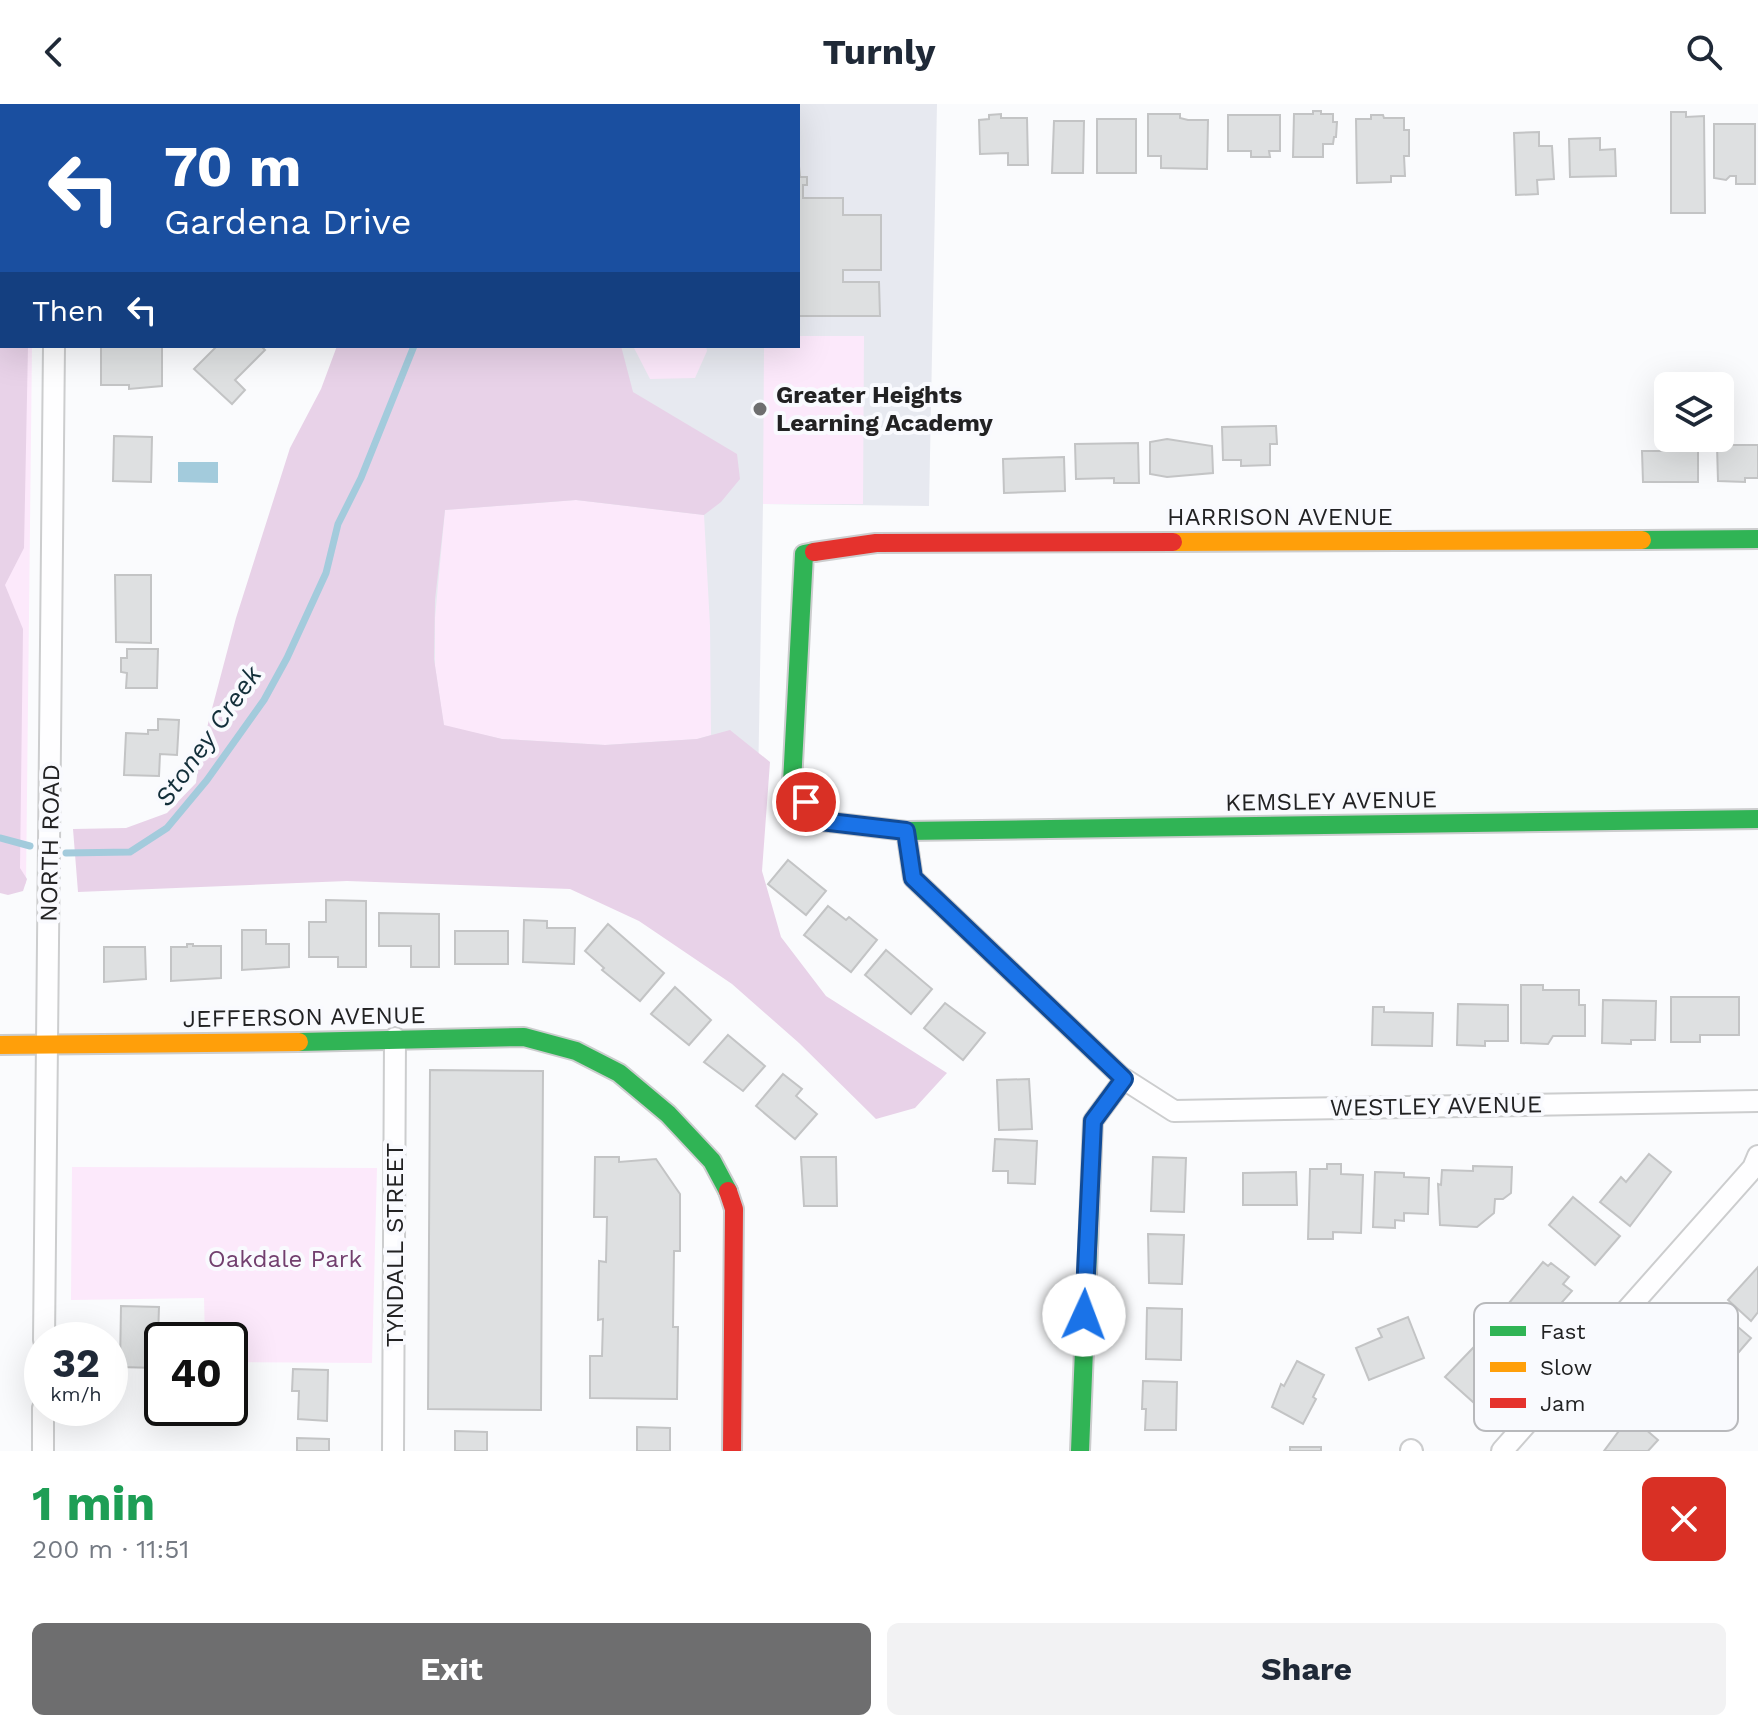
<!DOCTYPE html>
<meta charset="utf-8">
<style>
:root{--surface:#fff;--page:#f2f2f3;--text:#1f2937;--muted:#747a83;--accent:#6e6e6f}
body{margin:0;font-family:"Work Sans",sans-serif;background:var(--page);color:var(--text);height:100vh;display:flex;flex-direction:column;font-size:30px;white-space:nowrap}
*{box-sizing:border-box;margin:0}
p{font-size:26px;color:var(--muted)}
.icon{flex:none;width:44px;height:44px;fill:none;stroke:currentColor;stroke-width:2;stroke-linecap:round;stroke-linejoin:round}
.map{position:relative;height:1347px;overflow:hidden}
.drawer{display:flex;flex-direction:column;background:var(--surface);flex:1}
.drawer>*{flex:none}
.banner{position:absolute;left:0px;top:0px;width:800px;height:244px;box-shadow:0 8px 32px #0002;background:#1a4fa0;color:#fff;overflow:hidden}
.controls{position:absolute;left:1654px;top:268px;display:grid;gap:16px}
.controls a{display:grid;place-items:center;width:80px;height:80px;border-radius:12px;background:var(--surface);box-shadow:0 8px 32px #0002;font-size:40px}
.speed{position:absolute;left:24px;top:1218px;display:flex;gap:16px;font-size:40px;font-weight:700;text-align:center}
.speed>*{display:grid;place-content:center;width:104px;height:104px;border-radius:50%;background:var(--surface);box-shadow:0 8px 32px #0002;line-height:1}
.speed small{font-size:20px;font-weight:400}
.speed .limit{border:4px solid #111;border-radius:12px;background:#fff;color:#111}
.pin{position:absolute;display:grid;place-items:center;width:68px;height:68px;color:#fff;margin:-34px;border:4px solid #fff;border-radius:50%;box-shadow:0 2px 8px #0007}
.me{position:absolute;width:88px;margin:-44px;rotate:2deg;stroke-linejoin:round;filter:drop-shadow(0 0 6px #0008)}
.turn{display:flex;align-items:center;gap:28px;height:168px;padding:0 32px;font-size:36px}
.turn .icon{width:104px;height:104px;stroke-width:2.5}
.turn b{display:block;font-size:56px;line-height:68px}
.then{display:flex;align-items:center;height:76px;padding:0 32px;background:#0003;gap:16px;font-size:30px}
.round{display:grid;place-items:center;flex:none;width:84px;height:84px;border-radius:12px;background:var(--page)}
.summary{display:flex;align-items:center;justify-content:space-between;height:136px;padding:0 32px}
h1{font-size:48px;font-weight:700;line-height:60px;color:#1e9e55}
.action{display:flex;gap:16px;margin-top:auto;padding:16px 32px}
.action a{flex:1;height:92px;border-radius:12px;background:var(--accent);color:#fff;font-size:32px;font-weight:700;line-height:92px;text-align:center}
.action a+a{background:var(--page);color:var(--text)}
header{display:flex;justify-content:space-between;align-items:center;height:104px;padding:0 32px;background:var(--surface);font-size:36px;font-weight:700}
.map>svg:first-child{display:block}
.built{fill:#e7e9f0}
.green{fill:#fce9fb}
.forest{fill:#e8d2e8}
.water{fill:#a3cbdc}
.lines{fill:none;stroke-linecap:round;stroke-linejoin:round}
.stream{stroke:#a3cbdc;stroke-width:7}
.building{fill:#dee0e1;stroke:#c3c4c5;stroke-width:2}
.street-casing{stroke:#cccdce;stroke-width:24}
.fast-casing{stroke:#cccdce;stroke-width:22}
.slow-casing{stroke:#cccdce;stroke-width:22}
.jam-casing{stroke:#cccdce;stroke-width:22}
.street{stroke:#fefeff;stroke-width:20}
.fast{stroke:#30b455;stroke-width:18}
.slow{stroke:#ff9f0a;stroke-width:18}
.jam{stroke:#e5322d;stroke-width:18}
.route-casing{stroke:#114b97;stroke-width:20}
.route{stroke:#1a73e8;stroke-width:14}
.poi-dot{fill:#6e6e6f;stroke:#f9fafe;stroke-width:3}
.labels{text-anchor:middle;stroke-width:8;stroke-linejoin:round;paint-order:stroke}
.poi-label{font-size:24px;font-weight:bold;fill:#222223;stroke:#f9fafe;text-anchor:start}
.street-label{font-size:24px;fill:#222223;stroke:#f9fafe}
.park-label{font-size:24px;fill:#723f6e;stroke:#f9fafe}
.water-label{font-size:26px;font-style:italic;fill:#132f3a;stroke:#f9fafe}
.key{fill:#f9fafe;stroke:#b8b9bc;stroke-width:2}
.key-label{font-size:22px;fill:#222223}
</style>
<header><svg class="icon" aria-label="back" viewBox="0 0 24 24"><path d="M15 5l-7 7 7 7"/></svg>Turnly<svg class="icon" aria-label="search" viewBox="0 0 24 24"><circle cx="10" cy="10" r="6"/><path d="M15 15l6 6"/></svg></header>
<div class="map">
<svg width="1758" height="1347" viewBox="0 0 1758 1347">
<rect width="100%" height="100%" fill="#fafbfd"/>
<polygon class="built" points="595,0 937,0 929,402 763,400 758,683 396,676 402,369 591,242 798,242 798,2"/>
<g class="green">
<polygon points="0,0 34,0 2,2 2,242 32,242 26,780 0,779"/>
<polygon points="798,232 864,232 863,400 763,400 764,242 798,242"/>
<polygon points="633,242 706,242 707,247 695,274 650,275"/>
<polygon points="576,396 704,411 710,522 711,631 697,635 605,641 502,635 444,622 435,562 435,514 445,406"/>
<polygon points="72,1063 377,1064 372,1259 230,1258 230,1236 205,1236 204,1194 71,1196"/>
</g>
<g class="forest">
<polygon points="0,0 22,2 2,2 2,242 28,242 24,444 5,481 23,525 20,764 27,775 23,787 8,791 0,789"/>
<polygon points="337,242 621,242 633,288 737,350 740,375 721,398 704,411 576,396 445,406 435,496 434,555 444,621 502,635 605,641 697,635 730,626 770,658 762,767 781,833 826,892 947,969 915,1004 876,1015 799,939 732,880 639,817 570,785 347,777 78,788 73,725 126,724 167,709 196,679 200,650 236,514 290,344 321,285"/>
</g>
<polygon class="water" points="178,358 218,358 218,379 178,378"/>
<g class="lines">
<g class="stream">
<polyline points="495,2 496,0"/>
<polyline points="0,734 30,742"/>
<polyline points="66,749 130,748 167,724 207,676 264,596 287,554 326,469 338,420 361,374 414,242"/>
</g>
</g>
<g class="building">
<polygon points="1313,7 1321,7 1321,10 1333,10 1333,18 1337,18 1336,33 1334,33 1333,40 1323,40 1323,53 1293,53 1294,10 1313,10"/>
<polygon points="1671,8 1686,8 1686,13 1704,12 1705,109 1671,109"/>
<polygon points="1001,10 1001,14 1027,14 1028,61 1008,61 1008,49 980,50 979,16 989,15 989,11"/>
<polygon points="1148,10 1180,10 1180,14 1188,16 1208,16 1207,65 1161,64 1161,52 1148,52"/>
<polygon points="1228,11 1280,11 1280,47 1269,47 1270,53 1251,53 1251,47 1228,47"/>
<polygon points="1371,11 1383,11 1384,14 1404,14 1404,26 1409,26 1409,52 1404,52 1405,72 1391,72 1391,78 1357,79 1356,15 1371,15"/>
<rect x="1097" y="15" width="39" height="54"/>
<polygon points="1054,17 1084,17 1083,69 1052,69"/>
<polygon points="1714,20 1755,20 1755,80 1736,80 1736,72 1730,72 1726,76 1714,74"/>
<polygon points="1539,28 1539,42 1552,42 1554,75 1537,76 1538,90 1516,91 1514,29"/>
<polygon points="1600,34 1600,46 1615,45 1616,72 1570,73 1569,35"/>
<polygon points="798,51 800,73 807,73 807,81 803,81 803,94 843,94 843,111 881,111 881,166 843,166 843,178 879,178 880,212 798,212"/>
<polygon points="101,242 162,242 162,282 129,285 129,281 101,281"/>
<polygon points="217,242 261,242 265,246 235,276 245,286 232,300 194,265"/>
<polygon points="1276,322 1277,340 1270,340 1270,361 1241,362 1241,356 1223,356 1222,323"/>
<polygon points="114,332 152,333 151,378 113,377"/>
<polygon points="1167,335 1212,342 1213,369 1167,373 1150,370 1150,338"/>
<polygon points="1138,339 1139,379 1114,379 1114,374 1076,375 1075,340"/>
<polygon points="1717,341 1758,341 1758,374 1745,374 1745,378 1718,377"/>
<polygon points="1642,347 1698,347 1698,378 1643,378"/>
<polygon points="1064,353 1065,387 1004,389 1003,355"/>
<polygon points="115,471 151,471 151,539 116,538"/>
<polygon points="127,545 158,545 157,584 126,584 127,569 121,568 121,554 127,554"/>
<polygon points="158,615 179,616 177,651 160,650 159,672 124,671 126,629 148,630 148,626 158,626"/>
<polygon points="788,756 826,787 806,811 768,780"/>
<polygon points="326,796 366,797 366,863 338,863 338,853 309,853 309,818 326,818"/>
<polygon points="828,802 846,816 849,813 877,836 851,868 804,831"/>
<polygon points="379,809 439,810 439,863 411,863 411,842 379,842"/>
<polygon points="524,816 547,817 547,824 575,824 574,860 523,858"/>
<polygon points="608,820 664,869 640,897 602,866 604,864 585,847"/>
<polygon points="242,826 266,826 266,840 289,840 289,863 242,866"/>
<rect x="455" y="827" width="53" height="33"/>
<polygon points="187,840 193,840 193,842 221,842 221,874 171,877 171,843 187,843"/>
<polygon points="104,843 145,843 146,875 104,878"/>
<polygon points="886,846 932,885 911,910 865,871"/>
<polygon points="1521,881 1543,881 1543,886 1579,886 1579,901 1585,901 1585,932 1553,932 1548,940 1521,939"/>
<polygon points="675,883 711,916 689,941 651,910"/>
<polygon points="1671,893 1739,893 1739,931 1700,931 1700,938 1671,938"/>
<polygon points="1603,896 1656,897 1655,936 1631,936 1631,940 1602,939"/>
<polygon points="945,899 985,929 963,956 924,924"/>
<polygon points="1458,900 1508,901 1508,937 1485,937 1485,942 1457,941"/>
<polygon points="1373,903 1384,903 1384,908 1433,909 1432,942 1372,941"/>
<polygon points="728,931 765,962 743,987 704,958"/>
<polygon points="430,966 543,967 541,1306 428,1305"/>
<polygon points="783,970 802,985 796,992 817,1010 795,1035 756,1002"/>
<polygon points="1029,975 1032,1025 999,1026 997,976"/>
<polygon points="995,1035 1037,1037 1035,1080 1008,1079 1008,1067 993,1067"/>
<polygon points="1649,1050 1671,1068 1630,1122 1600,1098 1621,1073 1626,1078"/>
<polygon points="595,1053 619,1053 619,1058 656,1055 680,1090 680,1147 674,1147 673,1223 678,1223 677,1295 590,1294 590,1252 602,1252 603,1215 598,1216 599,1157 606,1158 607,1113 594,1113"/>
<polygon points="801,1053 836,1053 837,1102 804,1102"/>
<polygon points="1153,1053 1186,1054 1184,1108 1151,1107"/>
<polygon points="1327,1060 1341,1060 1341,1070 1363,1071 1361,1129 1333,1128 1333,1135 1308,1135 1310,1065 1327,1065"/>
<polygon points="1473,1062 1512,1063 1511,1089 1503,1095 1495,1095 1494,1109 1477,1123 1440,1121 1438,1080 1441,1081 1442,1066 1473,1067"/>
<polygon points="1296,1068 1297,1101 1243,1101 1243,1069"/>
<polygon points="1375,1068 1404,1069 1404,1073 1429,1074 1428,1110 1404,1109 1404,1117 1395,1116 1395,1124 1373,1123"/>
<polygon points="1573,1093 1620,1132 1595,1161 1549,1121"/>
<polygon points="1148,1130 1184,1131 1182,1180 1149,1179"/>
<polygon points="1543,1158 1548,1162 1551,1159 1569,1173 1563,1180 1572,1187 1549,1213 1545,1210 1535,1221 1509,1199"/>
<polygon points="1758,1163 1758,1208 1751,1217 1728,1196"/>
<polygon points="121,1202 159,1203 157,1264 120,1263"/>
<polygon points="1147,1204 1182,1205 1181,1256 1146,1255"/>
<polygon points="1719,1207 1751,1234 1718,1272 1686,1244"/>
<polygon points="1408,1213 1424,1254 1369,1276 1356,1244 1382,1233 1378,1225"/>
<polygon points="1498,1218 1519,1237 1489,1275 1492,1277 1473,1298 1445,1273"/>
<polygon points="1297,1257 1324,1271 1313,1293 1316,1295 1303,1320 1272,1303 1281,1280 1284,1282"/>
<polygon points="293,1265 328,1266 327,1317 298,1315 299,1287 292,1287"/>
<polygon points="1143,1277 1177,1278 1176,1326 1145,1326 1146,1305 1142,1305"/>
<polygon points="1630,1312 1658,1336 1648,1347 1604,1347"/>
<polygon points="637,1323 670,1324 670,1347 637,1347"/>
<polygon points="455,1327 487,1328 487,1347 455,1347"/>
<polygon points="297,1334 329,1335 329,1347 297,1347"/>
<rect x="1290" y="1343" width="31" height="4"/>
</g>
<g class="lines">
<g class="street-casing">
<g id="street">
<polyline points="57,2 57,0"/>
<polyline points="275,2 276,0"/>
<polyline points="1124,975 1174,1007 1758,997"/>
<polyline points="44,1236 54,242"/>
<polyline points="1411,1346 1412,1347"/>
<polyline points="43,1347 43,1304"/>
<polyline points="393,1347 395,934"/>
<polyline points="1502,1347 1753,1064 1758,1052"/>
</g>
</g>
<g class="fast-casing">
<g id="fast">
<polyline points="1642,436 1758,435"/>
<polyline points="814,448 804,450 792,679 821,717 906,727 913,774 1124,975 1093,1017 1080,1347"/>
<polyline points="906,727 1758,715"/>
<polyline points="299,938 524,933 576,947 619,969 668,1010 712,1057 728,1087"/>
</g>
</g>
<g class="slow-casing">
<g id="slow">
<polyline points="1173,438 1642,436"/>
<polyline points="0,941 299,938"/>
</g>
</g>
<g class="jam-casing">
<g id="jam">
<polyline points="814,448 876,439 1173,438"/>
<polyline points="728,1087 734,1105 732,1347"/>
</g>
</g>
<use href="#street" class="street"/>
<use href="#fast" class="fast"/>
<use href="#slow" class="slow"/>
<use href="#jam" class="jam"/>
</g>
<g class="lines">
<g class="route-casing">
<polyline id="route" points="806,698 821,717 906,727 913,774 1124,975 1093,1017 1084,1211"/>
</g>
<use href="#route" class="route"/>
</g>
<circle class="poi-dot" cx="760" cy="305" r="8"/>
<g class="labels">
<g class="poi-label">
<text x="776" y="299">Greater Heights<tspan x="776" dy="28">Learning Academy</tspan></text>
</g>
<g class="street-label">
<text x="1280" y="421">HARRISON AVENUE</text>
<text transform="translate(1331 697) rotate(-1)" y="8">KEMSLEY AVENUE</text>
<text transform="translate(50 739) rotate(-89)" y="8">NORTH ROAD</text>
<text transform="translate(304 913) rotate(-1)" y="8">JEFFERSON AVENUE</text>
<text transform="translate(1436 1002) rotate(-1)" y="8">WESTLEY AVENUE</text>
<text transform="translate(395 1141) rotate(-90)" y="8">TYNDALL STREET</text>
</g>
<g class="park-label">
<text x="285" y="1163">Oakdale Park</text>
</g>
<g class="water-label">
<text transform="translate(208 632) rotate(-55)" y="9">Stoney Creek</text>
</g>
</g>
<rect x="1474" y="1199" width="264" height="128" rx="12" class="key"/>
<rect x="1490" y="1222" width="36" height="10" fill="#30b455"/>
<rect x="1490" y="1258" width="36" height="10" fill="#ff9f0a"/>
<rect x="1490" y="1294" width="36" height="10" fill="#e5322d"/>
<g class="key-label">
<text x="1540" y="1235">Fast</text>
<text x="1540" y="1271">Slow</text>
<text x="1540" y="1307">Jam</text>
</g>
</svg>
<div class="controls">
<a><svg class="icon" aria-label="layers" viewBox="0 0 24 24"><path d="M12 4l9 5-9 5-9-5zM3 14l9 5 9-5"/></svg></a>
</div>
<div class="speed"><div>32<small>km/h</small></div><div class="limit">40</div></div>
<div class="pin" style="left:806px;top:698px;background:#d93025"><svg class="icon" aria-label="arrive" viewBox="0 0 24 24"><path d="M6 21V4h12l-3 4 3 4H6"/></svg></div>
<svg class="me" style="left:1084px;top:1211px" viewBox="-20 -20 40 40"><circle r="19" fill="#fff"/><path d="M0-13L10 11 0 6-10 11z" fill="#1a73e8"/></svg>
<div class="banner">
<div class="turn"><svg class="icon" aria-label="left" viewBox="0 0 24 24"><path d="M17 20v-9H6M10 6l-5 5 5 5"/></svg><div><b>70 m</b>Gardena Drive</div></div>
<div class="then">Then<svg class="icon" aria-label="left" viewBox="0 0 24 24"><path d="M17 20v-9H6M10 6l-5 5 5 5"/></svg></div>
</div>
</div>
<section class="drawer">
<div class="summary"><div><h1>1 min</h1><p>200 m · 11:51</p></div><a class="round" style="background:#d93025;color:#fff"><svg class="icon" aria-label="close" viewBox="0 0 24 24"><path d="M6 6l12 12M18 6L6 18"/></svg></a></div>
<div class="action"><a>Exit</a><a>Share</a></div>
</section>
